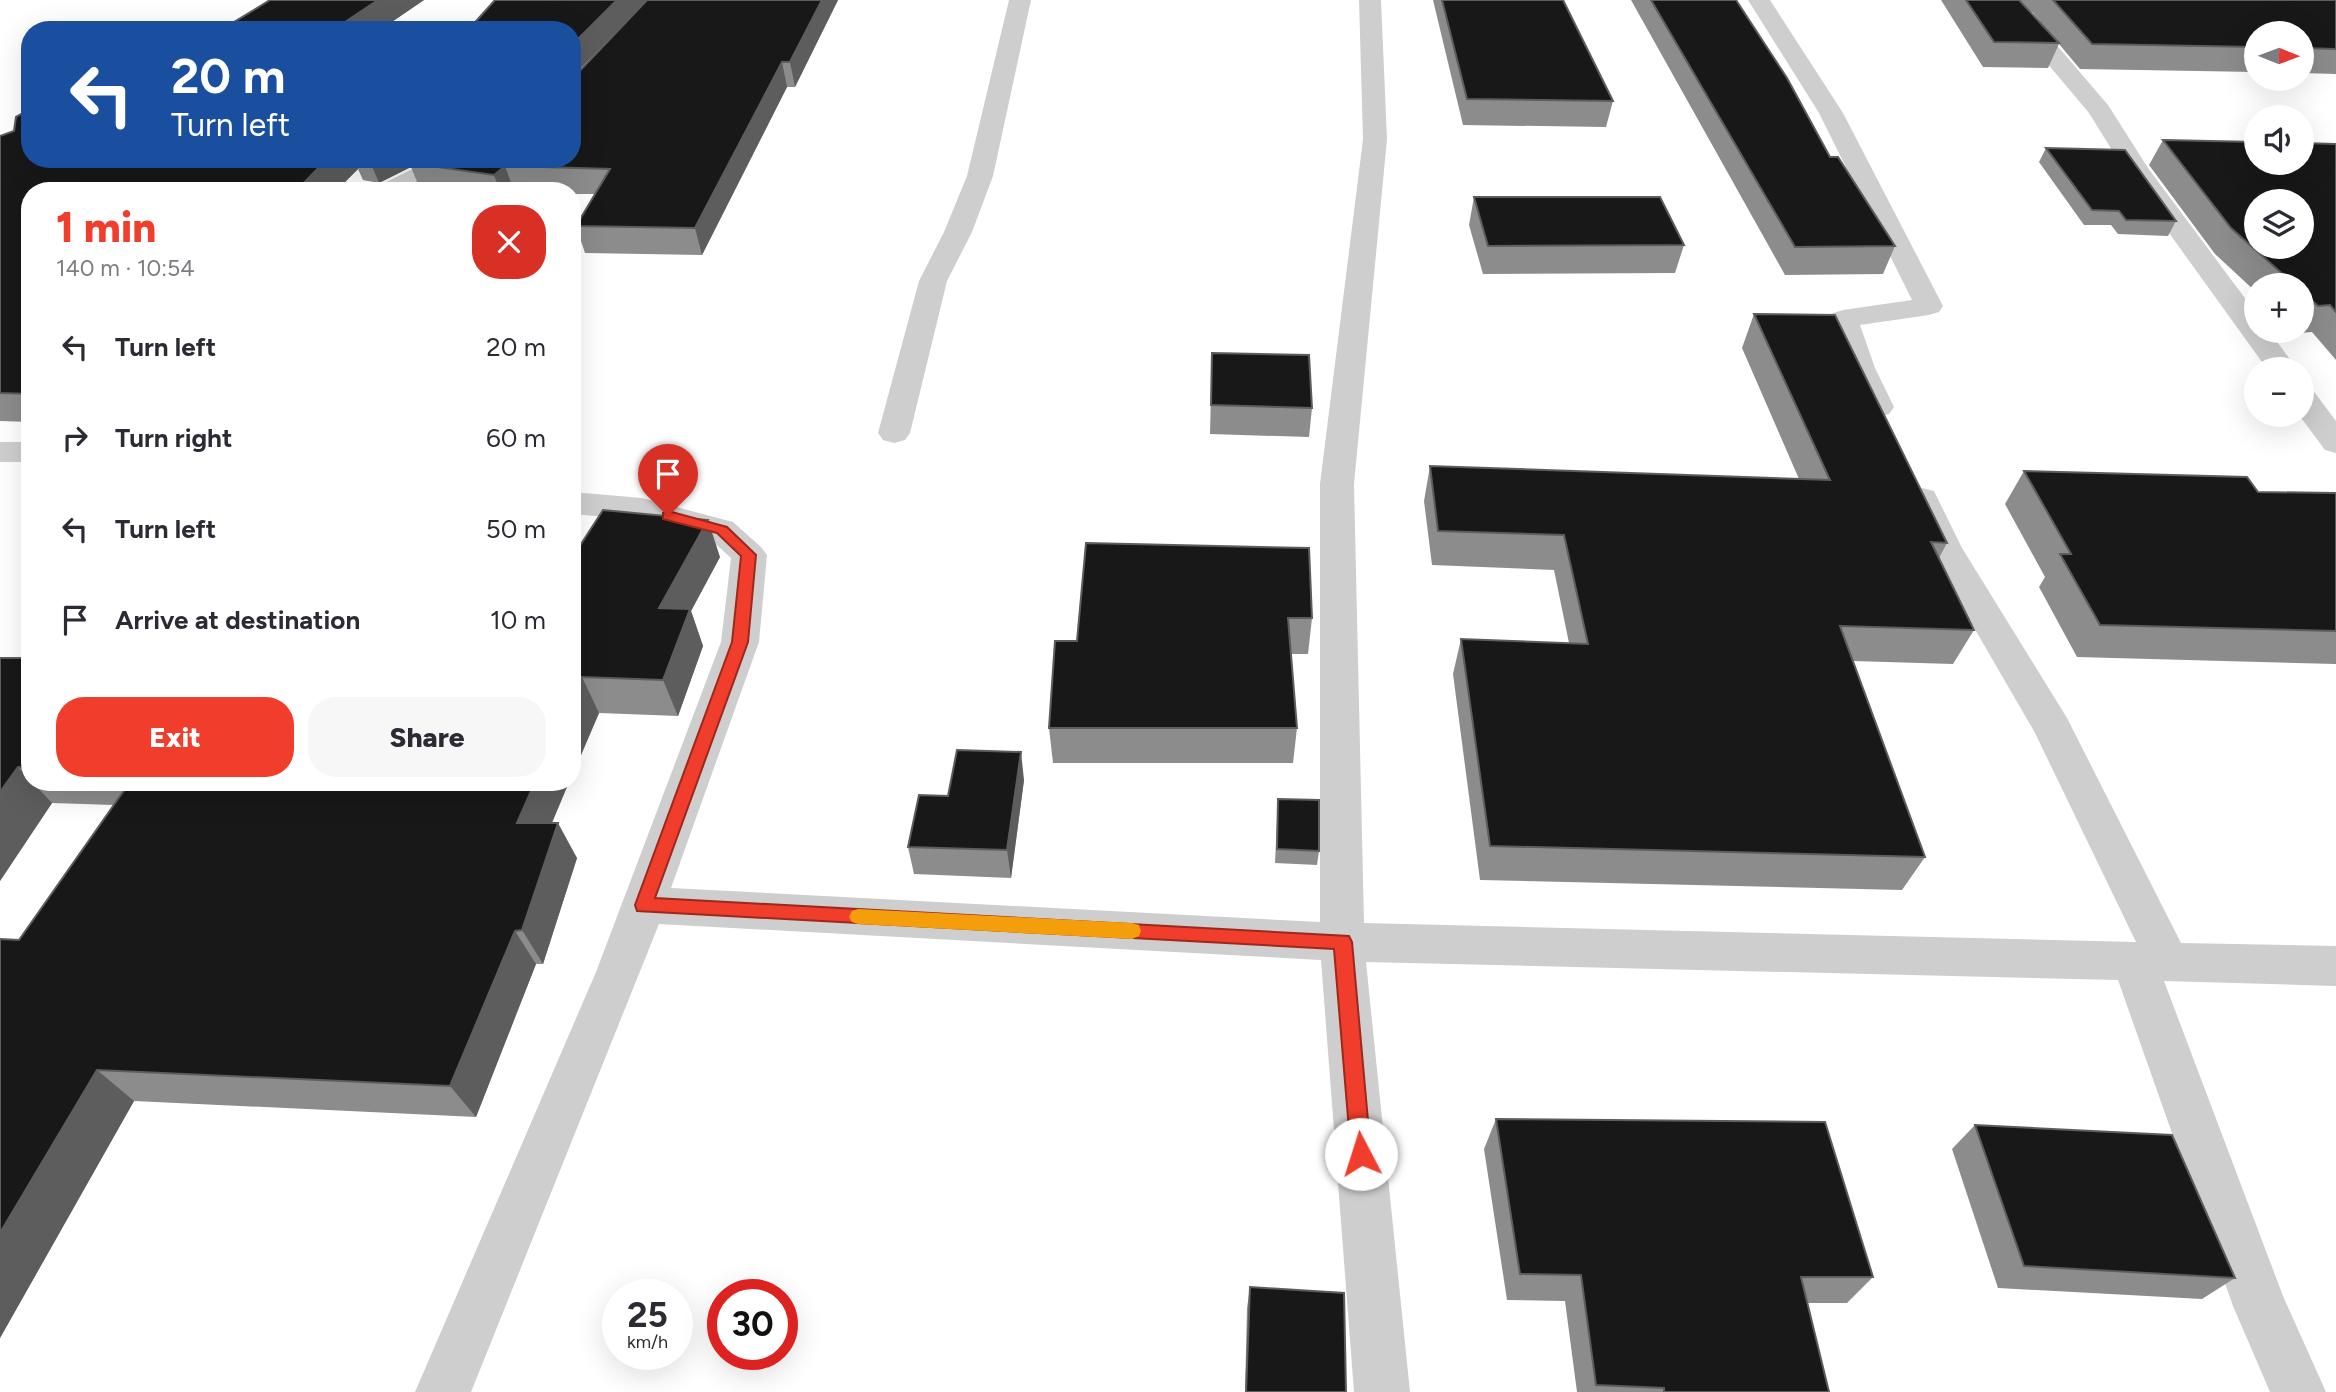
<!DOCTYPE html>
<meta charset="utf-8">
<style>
:root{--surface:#fff;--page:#f7f7f7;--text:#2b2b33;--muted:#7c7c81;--accent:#f13d2b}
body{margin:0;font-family:Figtree,sans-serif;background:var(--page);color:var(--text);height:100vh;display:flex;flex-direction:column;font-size:26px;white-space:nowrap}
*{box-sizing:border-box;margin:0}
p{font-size:23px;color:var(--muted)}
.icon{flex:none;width:38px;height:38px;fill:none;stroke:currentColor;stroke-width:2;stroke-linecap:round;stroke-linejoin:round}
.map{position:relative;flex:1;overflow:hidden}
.details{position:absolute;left:21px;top:182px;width:560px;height:609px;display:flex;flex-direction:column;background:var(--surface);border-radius:28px;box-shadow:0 7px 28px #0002}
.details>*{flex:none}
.guide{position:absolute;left:21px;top:21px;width:560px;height:147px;border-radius:28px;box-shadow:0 7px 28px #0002;background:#1a4fa0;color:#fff;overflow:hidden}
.needle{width:46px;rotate:91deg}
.buttons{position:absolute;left:2244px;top:21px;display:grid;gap:14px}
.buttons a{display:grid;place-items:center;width:70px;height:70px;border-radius:50%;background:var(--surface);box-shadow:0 7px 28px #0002;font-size:35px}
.speed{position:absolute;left:602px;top:1279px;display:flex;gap:14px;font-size:35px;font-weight:700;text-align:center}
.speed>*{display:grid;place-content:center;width:91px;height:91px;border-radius:50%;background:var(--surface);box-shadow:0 7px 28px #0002;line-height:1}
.speed small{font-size:18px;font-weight:400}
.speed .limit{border:10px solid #d22;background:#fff;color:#111}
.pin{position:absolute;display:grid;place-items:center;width:60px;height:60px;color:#fff;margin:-72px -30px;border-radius:50% 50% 50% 0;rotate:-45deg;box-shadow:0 0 7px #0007}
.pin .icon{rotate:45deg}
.me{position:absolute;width:77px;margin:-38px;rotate:355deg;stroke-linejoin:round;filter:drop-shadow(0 0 5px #0008)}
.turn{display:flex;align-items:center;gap:24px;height:147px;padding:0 35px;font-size:32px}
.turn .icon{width:91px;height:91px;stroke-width:2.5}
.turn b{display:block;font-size:49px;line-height:60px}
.round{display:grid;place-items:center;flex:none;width:74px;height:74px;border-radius:28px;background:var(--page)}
.overview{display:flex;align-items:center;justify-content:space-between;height:119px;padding:0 35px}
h1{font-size:42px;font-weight:800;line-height:52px;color:var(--accent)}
.action{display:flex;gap:14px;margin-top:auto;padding:14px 35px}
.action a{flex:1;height:80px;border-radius:28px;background:var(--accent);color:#fff;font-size:28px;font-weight:800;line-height:80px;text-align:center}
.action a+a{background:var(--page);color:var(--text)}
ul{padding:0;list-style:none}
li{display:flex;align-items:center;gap:21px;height:91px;padding:0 35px}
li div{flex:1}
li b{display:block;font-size:26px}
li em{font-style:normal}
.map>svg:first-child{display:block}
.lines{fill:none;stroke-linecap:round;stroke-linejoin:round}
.street{fill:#cecece;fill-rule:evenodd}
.wall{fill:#8c8c8c;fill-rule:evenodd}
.shaded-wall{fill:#5d5d5d}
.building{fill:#181818;stroke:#5d5d5d;stroke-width:2;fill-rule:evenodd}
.route{fill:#f13d2b;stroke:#9d281c;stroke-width:2}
.slow{fill:#f59e0b}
</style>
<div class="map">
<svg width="2336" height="1392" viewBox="0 0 2336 1392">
<rect width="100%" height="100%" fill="#fff"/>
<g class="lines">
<g class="street">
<polygon points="1009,0 1031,0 993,176 972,232 947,281 910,433 905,440 894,443 883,440 878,433 919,281 944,232 967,176"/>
<polygon points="1359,0 1381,0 1387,139 1354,484 1364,923 2136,942 2035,733 1928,548 1905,499 1910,491 1922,488 1934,491 1962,548 2067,718 2181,943 2336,946 2336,986 2164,981 2283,1296 2326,1392 2270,1392 2233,1306 2118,980 1366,962 1410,1392 1354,1392 1321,960 659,924 471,1392 415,1392 596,972 721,642 731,558 709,538 642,520 572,514 572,492 642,498 733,522 761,547 767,555 759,642 671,888 1320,922 1320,484 1363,139"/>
<path d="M 1748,0 L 1770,0 L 1843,113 L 1943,306 L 1939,312 L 1929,315 L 1860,325 L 1875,368 L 1894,407 L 1889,414 L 1878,417 L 1867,414 C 1848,386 1839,351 1828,319 L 1833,313 L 1843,310 L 1912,300 L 1819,113 Z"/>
<polygon points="1989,0 2013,0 2031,15 2108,105 2148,168 2256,313 2256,331 2269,331 2297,369 2267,369 2128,176 2089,113 2015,25"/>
<polygon points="433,159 465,159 462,164 410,191 376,191 380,185"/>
<polygon points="2301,387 2312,389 2336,421 2336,453 2325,450 2299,415 2301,415"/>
<rect x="0" y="442" width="30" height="20"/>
</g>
</g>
<g class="wall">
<polygon points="270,0 424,0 380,30 227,30 226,27"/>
<polygon points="495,0 838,0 795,87 787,87 702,255 585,253 576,226 595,194 572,194 572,191 433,191 420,189 411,167 379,183 363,180 358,169 336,191 30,191 30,422 0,421 0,136 14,131 16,117 23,113 30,113 30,159 572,159 572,77 574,77 633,15 572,77 572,30 468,30"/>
<polygon points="1433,0 1563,0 1613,101 1606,127 1463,125"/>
<polygon points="1631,0 1736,0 1830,157 1895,246 1883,274 1785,275"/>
<path d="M 1941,0 L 2336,0 L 2336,74 L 2301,73 L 2301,33 L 2256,33 L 2256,72 L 2080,69 L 2059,44 L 2048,68 L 1983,67 ZM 2026,8 L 2033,13 L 2051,35 Z"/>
<polygon points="2163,140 2336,144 2336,360 2312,332 2300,333 2297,331 2301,331 2301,285 2256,285 2256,292 2215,254 2149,165"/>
<polygon points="2046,148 2176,221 2168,236 2118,234 2111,225 2084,225 2039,162"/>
<polygon points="1474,197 1684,245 1675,273 1483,274 1469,225"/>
<polygon points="1754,314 1947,543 1939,558 1974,630 1953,664 1853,661 1925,857 1902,890 1480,880 1453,674 1461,639 1569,643 1554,570 1432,565 1424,501 1430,466 1799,479 1742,348"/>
<polygon points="1212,353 1312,408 1309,437 1210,434"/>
<polygon points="2024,471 2258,492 2336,493 2336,664 2077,657 2039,587 2045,577 2005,504"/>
<polygon points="1309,548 1312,618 1308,654 1291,654 1297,728 1293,763 1053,763 1049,728 1077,641"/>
<polygon points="720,557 691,611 703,646 678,716 599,713 572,776 572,558"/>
<polygon points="30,658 30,782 569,782 552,823 577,858 543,964 536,964 476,1117 134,1101 0,1338 19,940 114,805 52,803 0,881"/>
<polygon points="1024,780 1011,878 914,874 908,847 948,796"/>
<polygon points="1278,799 1319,851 1317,865 1275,863"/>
<polygon points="1496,1119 1873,1277 1847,1303 1807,1303 1829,1392 1577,1392 1565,1301 1507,1300 1484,1149"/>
<polygon points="1975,1125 2235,1278 2202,1299 1998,1288 1952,1149"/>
<polygon points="1250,1287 1346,1392 1245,1392 1247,1308"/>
</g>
<g class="shaded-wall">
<polygon points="378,0 424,0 380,30 333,30"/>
<polygon points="617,0 647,0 572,77 572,45"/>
<polygon points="822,0 838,0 795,87 790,62"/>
<polygon points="782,62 787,87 702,255 695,228"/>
<polygon points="327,159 354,159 358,169 336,191 296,191"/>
<polygon points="369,159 427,159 409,163 411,167 379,183"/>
<polygon points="505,166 514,191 500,191 494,175"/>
<polygon points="708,520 720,557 691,611 703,646 678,716 663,680 659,608"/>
<polygon points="582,677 599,713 572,776 572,700"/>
<polygon points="1021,752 1024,780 1011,878 1007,850"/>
<polygon points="18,767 30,780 30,782 32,782 52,803 0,881 0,792"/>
<polygon points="535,782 569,782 537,858 517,823"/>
<polygon points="558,823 577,858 543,964 522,930"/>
<polygon points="515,931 536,964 476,1117 450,1086"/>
<polygon points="97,1070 134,1101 0,1338 0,1233"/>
</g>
<g class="building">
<polygon points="270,0 378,0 333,30 248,30 226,27"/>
<polygon points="495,0 617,0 572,45 572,30 468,30"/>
<polygon points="647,0 822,0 790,62 782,62 695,228 576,226 610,169 505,166 494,175 409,163 416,159 572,159 572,77 574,77"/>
<polygon points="1442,0 1563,0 1613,101 1467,99"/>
<polygon points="1651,0 1736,0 1787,78 1830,157 1838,157 1895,246 1795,247"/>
<polygon points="1966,0 2019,0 2059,43 1994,42"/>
<polygon points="2053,0 2336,0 2336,49 2301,48 2301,33 2256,33 2256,47 2092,44"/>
<polygon points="23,113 30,113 30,159 327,159 296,191 30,191 30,394 0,393 0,136 14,131 16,117"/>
<path d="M 2163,140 L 2256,142 L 2256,163 L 2301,163 L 2301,143 L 2336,144 L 2336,312 L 2330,305 L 2318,306 L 2301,291 L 2301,285 L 2295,285 L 2231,228 ZM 2256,201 L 2301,201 L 2301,247 L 2256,247 Z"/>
<polygon points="2046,148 2125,150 2176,221 2126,220 2119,211 2092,210"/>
<polygon points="1474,197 1660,197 1684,245 1488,246"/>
<polygon points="1754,314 1835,315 1947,543 1931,542 1974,630 1840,626 1925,857 1490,846 1461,639 1588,644 1564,535 1438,531 1430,466 1830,480"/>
<polygon points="1212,353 1309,355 1312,408 1211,405"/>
<polygon points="2024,471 2247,477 2258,492 2336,493 2336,631 2100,625 2060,554 2071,554"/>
<polygon points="603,510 708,520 659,608 690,609 663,680 582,677 572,700 572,558"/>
<polygon points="1086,543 1309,548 1312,618 1288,618 1297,728 1049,728 1055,641 1077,641"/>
<polygon points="0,658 30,658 30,768 18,767 0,792"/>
<polygon points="957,750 1021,752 1007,850 908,847 919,795 948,796"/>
<polygon points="130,782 535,782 517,823 558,823 522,930 515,931 450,1086 97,1070 0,1233 0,939 19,940"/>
<polygon points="1278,799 1319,800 1319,851 1277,849"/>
<polygon points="1496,1119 1825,1122 1873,1277 1801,1277 1829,1392 1664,1392 1664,1388 1596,1385 1581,1275 1520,1274"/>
<polygon points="1975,1125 2172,1135 2235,1278 2024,1266"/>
<polygon points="1250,1287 1344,1293 1346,1392 1246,1392"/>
</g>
<polygon class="route" points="668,511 727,527 756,555 748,642 655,898 1349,936 1352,942 1371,1154 1368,1161 1361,1163 1354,1161 1351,1154 1334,949 637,911 635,905 732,642 741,556 717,533 663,519 663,513"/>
<polygon class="slow" points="858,909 1132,923 1139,925 1141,931 1139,936 1132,939 858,924 852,922 849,917 852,911"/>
</svg>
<div class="buttons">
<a><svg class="needle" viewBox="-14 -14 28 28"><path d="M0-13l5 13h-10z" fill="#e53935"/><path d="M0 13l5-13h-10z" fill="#7c7c81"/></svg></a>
<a><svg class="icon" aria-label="sound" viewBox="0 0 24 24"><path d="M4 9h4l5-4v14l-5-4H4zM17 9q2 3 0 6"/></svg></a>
<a><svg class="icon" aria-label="layers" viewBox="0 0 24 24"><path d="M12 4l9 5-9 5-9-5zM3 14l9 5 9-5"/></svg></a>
<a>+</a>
<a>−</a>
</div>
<div class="speed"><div>25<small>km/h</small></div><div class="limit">30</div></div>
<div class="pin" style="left:668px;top:516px;background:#d93025"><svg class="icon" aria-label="arrive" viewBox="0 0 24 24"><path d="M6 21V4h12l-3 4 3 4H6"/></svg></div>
<svg class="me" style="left:1361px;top:1154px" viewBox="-20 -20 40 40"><circle r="19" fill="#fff"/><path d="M0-13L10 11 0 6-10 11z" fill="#f13d2b"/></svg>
<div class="guide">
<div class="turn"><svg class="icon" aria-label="left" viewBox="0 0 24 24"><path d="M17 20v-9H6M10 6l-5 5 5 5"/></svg><div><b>20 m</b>Turn left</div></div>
</div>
<section class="details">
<div class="overview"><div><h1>1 min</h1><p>140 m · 10:54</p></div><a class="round" style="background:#d93025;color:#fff"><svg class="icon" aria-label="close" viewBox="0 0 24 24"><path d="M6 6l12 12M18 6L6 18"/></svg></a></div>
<ul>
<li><svg class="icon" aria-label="left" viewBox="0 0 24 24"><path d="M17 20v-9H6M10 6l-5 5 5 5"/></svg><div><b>Turn left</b></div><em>20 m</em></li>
<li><svg class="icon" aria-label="right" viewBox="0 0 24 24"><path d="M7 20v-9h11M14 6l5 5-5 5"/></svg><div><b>Turn right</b></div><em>60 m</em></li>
<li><svg class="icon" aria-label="left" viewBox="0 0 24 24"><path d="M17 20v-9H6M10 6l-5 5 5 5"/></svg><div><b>Turn left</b></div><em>50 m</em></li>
<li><svg class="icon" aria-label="arrive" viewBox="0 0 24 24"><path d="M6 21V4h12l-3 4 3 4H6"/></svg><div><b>Arrive at destination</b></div><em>10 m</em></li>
</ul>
<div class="action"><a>Exit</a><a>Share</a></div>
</section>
</div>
